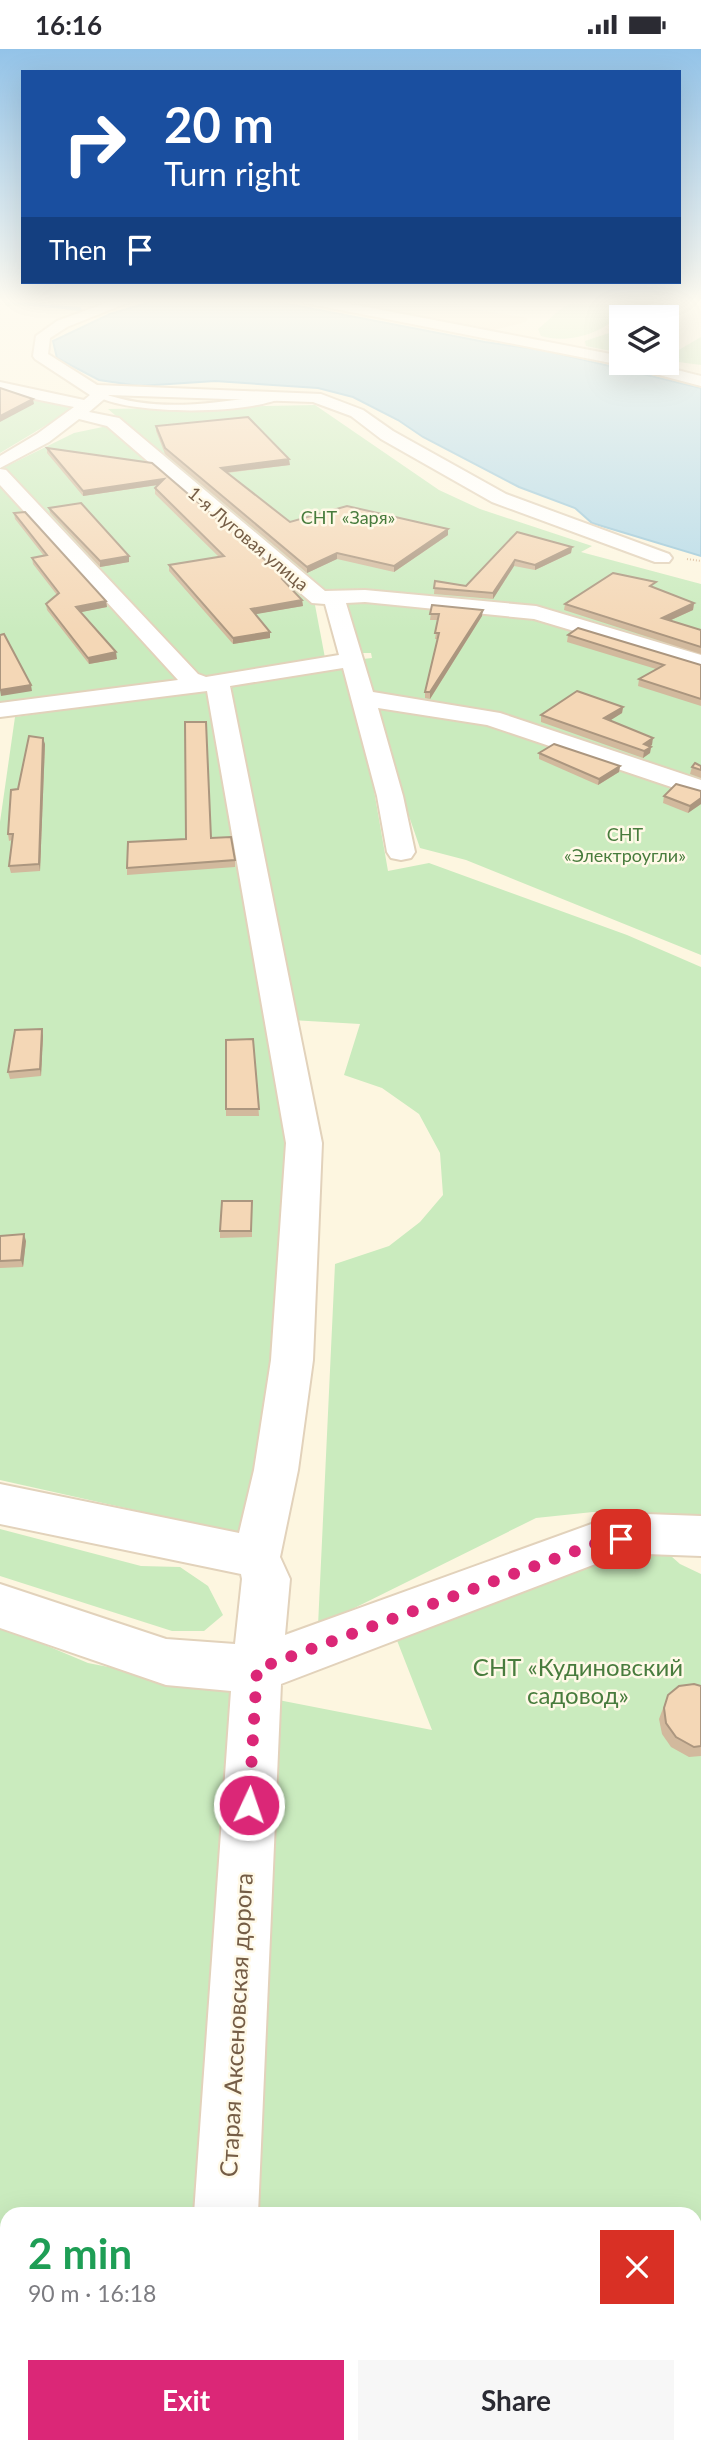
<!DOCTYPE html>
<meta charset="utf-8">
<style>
:root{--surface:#fff;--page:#f7f7f7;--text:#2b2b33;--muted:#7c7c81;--accent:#db2777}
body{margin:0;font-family:Lato,sans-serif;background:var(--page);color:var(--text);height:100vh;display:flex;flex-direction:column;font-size:26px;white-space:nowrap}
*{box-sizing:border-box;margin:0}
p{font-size:23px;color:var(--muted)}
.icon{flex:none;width:38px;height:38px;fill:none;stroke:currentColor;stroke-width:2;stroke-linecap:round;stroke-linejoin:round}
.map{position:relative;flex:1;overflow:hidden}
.details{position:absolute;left:0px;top:2158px;width:702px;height:247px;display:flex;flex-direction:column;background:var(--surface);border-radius:21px 21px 0 0;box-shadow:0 7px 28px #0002}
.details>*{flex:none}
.guide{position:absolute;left:21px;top:21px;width:660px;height:214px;border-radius:0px;box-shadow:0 7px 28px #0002;background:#1a4fa0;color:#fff;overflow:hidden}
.tools{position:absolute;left:609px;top:256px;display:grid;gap:14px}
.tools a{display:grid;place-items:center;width:70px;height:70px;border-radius:0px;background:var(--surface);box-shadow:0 7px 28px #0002;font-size:35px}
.pin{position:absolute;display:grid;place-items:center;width:60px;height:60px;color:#fff;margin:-30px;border-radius:14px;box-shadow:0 4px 10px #0006}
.me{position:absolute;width:77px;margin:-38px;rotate:3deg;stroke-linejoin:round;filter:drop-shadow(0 0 5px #0008)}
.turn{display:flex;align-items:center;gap:24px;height:147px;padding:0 28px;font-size:32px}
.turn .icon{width:91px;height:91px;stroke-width:2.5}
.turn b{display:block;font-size:49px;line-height:60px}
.then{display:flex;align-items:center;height:66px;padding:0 28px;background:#0003;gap:14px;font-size:26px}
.round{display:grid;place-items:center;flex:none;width:74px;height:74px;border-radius:0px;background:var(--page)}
.head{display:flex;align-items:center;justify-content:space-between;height:119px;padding:0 28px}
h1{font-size:42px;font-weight:700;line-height:52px;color:#1e9e55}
.primary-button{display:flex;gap:14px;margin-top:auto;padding:14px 28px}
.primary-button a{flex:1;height:80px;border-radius:0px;background:var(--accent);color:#fff;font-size:28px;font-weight:700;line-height:80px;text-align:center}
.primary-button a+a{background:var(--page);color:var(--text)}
.status{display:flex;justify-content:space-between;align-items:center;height:49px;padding:0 35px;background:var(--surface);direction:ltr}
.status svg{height:19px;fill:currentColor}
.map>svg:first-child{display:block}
.residential{fill:#f5e8ce}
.green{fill:#caebbe;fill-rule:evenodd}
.water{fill:#b3d9e8;stroke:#99c7da;stroke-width:2}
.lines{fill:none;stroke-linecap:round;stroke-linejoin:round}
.stream{stroke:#99c7da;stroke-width:3.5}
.lane-casing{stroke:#e2d2bb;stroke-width:4}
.street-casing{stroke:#e2d2bb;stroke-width:4}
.path{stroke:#d9ba99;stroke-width:2;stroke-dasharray:1 2;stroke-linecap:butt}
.lane{fill:#fff;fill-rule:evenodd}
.street{fill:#fff;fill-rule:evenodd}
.wall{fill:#d2b99d}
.shaded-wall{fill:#ab967f}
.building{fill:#f4d7b6;stroke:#ab967f;stroke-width:2}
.route{stroke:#db2777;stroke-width:12;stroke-dasharray:0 21.6}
.labels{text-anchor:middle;stroke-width:5;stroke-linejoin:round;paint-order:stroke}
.far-park-label{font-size:18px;fill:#487c3d;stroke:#fff9e7}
.far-street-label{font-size:18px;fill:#755d46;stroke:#fff9e7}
.near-park-label{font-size:24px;fill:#487c3d;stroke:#fff9e7}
.near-street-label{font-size:24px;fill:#755d46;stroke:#fff9e7}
</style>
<div class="status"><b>16:16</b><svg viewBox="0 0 49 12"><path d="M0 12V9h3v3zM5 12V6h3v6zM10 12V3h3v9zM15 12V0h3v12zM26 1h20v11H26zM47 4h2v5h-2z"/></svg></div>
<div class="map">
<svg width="701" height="2403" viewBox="0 0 701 2403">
<rect width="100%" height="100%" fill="#fdf6e0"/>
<polygon class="residential" points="344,250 470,250 455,257 528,269 526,273 486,283 338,254"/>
<g class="green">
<polygon points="0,250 114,250 94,255 8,257 0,256"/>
<path d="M 590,250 L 620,257 L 621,265 C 601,285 568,295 541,287 L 538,280 C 559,263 561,254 590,250 Z"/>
<polygon points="621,280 621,304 586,297 585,292"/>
<polygon points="701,288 701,316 671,312 670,306"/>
<polygon points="0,341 78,357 0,404"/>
<polygon points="315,356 439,441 480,460 592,497 581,503 701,535 701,608 538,561 325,547 108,360"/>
<polygon points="112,376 315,556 325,609 211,629 200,629 3,419 74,384"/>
<polygon points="0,433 183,633 0,659"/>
<polygon points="361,550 536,567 701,616 701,737 503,667 369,646 363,610 372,609 371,604 359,604 346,552"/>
<polygon points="347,615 359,655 388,822 429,814 627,886 701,918 701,1468 593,1463 536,1469 318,1577 335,1215 389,1197 420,1173 443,1146 440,1104 419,1065 382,1039 344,1026 360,975 291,971 231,634"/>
<polygon points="210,639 289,1095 270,1381 254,1454 237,1484 0,1431 0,773 15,668"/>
<polygon points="375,656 494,674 701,745 701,906 466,811 420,799 381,686"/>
<polygon points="0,1480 141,1517 180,1518 208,1537 223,1566 204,1582 172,1582 0,1527"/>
<path d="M 646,1485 L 680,1515 L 701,1525 L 701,2403 L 0,2403 L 0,1577 L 88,1614 L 432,1681 L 389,1571 ZM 7,2165 L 695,2165 L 695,2398 L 7,2398 Z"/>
</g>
<polygon class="water" points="262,250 485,293 543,301 701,339 701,507 592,474 575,459 519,438 423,388 398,371 353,348 318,339 215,332 139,337 99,331 57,309 53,292 110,265 157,251"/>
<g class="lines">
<polyline class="stream" points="0,252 80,260"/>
<g class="lane-casing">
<path id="lane" d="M 101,344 C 164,366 219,352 282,345 L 286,347 C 251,366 134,366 98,348 Z"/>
</g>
<g class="street-casing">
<g id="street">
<polygon points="117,250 137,250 67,278 50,289 48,305 97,336 321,345 363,361 393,382 506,445 669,505 672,509 669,513 655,513 492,453 381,390 351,367 313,353 109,346 89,363 119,369 325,542 365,541 536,557 701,606 701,620 534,570 365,553 346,554 373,643 500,664 701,731 701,748 487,676 378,659 403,747 415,803 411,809 401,811 391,809 387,803 377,747 343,619 230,637 322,1094 313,1311 298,1421 280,1508 290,1530 285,1586 597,1473 646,1465 701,1467 701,1507 646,1505 598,1514 281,1635 258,2165 194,2165 231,1642 166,1636 0,1579 0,1535 166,1590 235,1595 242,1530 241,1525 0,1475 0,1435 239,1484 254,1421 271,1311 286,1094 207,642 0,668 0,654 178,631 0,436 0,420 6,421 198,625 206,628 339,606 325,555 312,554 107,377 79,370 49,393 0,419 0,407 37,385 74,358 0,343 0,333 84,351 90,346 35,310 33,307 36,287 57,272"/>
<polygon points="298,250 325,250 621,307 621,313 645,313 701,327 701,337 621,316 305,254"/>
<polygon points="178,2398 248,2398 247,2403 177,2403"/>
</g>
</g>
<polyline class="path" points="687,510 701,512"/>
<use href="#lane" class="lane"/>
<use href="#street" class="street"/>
</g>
<g class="wall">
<polygon points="156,377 290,416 227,424 290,473 448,486 394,523 337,510 307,524 165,405 156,382"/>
<polygon points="47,399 152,414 285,528 285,533 302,551 303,557 255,565 270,589 233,595 169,522 169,516 219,508 155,445 155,439 158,436 83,447 47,404"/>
<polygon points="49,459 129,507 129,513 100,518 50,464"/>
<polygon points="14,464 106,552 107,558 81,563 117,610 89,615 47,561 46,555 57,546 33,515 32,509 44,507 15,470"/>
<polygon points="517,483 572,498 571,504 535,521 514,517 493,550 434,545 435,532 466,537"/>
<polygon points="655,539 694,554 693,561 669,572 701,581 701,605 564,561 565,555"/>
<polygon points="432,556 482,567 430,650 425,649 425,643 438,590 435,590 438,571 430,571"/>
<polygon points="568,586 701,616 701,657 638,637 639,630 656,620 567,593"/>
<polygon points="623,658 622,664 609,672 652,696 650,697 651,698 650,704 643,709 541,673 541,666"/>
<polygon points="45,695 40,822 11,824 9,817 12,791 9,792 8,785 18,740"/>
<polygon points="539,704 620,717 619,723 598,736 539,710"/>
<polygon points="701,717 701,729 690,725 692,718"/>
<polygon points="701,742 701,755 688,764 663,754 664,747"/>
<polygon points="212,789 235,811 235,818 127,826 127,819"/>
<polygon points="42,980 43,987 41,1027 10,1030 8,1023"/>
<polygon points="253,990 259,1067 226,1067 226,1060"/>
<polygon points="252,1152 252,1188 220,1189 220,1182"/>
<polygon points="0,1187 26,1192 23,1218 0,1219"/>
<polygon points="701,1637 701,1707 689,1708 671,1698 662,1685 659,1670 668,1646"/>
</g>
<g class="shaded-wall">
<polygon points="33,350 34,355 0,373 0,367"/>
<polygon points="289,410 290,416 222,424 221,419"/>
<polygon points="164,430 164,435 83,447 83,442"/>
<polygon points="448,480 448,486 394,523 394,517"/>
<polygon points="572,498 571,504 535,521 535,516"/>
<polygon points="337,504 337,510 307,524 307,518"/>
<polygon points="129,507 129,513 100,518 100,512"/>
<polygon points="515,511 514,517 493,550 493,544"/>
<polygon points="302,551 303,557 251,566 251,560"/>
<polygon points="106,552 107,558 77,564 76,558"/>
<polygon points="694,554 693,561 660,576 662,569"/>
<polygon points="483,561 482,567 430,650 430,643"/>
<polygon points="270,583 270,589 233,595 233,589"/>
<polygon points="116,603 117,610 89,615 88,609"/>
<polygon points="31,636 32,642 1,647 0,641"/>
<polygon points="623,658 622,664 603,676 604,669"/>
<polygon points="43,689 45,695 40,822 39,815"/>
<polygon points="653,689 652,696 643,701 644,695"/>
<polygon points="651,698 650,704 643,709 644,702"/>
<polygon points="620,717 619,723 598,736 599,730"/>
<polygon points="701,749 701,755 688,764 690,757"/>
<polygon points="42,980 43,987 41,1027 40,1020"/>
<polygon points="24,1185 26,1192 23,1218 21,1211"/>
</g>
<g class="building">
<polygon points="0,339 33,350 0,367"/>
<polygon points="248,368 289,410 221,419 290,473 347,457 448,480 394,517 337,504 307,518 165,399 156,377"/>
<polygon points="47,399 152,414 285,528 282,530 302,551 251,560 270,583 233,589 169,516 224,507 155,439 164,430 83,442"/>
<polygon points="81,454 129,507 100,512 49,459"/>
<polygon points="25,463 106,552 76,558 116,603 88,609 46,555 59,544 32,509 47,506 14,464"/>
<polygon points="517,483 572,498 535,516 515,511 493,544 434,539 435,532 466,537"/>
<polygon points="613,524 656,533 650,537 694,554 662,569 701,581 701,598 565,555"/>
<polygon points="432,556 483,561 430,643 425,643 439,584 435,584 439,565 430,565"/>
<polygon points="578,579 701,616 701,650 639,630 664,616 568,586"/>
<polygon points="4,585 31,636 0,641 0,586"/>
<polygon points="577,642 623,658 604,669 653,689 644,695 651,698 644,702 541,666"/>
<polygon points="185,673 206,673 211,789 231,788 235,811 127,819 128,793 186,790"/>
<polygon points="29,687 43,689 39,815 9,817 13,785 8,785 11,741 18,740"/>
<polygon points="554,695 620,717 599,730 539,704"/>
<polygon points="695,714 701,717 701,721 692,718"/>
<polygon points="676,735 701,742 701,749 690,757 664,747"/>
<polygon points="42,980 40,1020 8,1023 15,981"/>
<polygon points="253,990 259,1060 226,1060 226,991"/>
<polygon points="222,1152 252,1152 251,1182 220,1182"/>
<polygon points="24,1185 21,1211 0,1212 0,1187"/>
<polygon points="694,1635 701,1637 701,1697 694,1698 676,1688 666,1674 664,1659 668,1646 679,1637"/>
</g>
<linearGradient id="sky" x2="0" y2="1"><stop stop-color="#93c3e8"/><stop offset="0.43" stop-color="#fefbf1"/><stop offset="1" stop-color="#fefbf1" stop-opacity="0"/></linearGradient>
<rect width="701" height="586" fill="url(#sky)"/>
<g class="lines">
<polyline class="route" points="249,1756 257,1620 597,1494 621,1490"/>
</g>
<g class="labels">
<g class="far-park-label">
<text x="348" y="475">СНТ «Заря»</text>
<text x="625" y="792">СНТ<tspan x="625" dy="21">«Электроугли»</tspan></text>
</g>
<g class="far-street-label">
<text transform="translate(248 490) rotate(40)" y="6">1-я Луговая улица</text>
</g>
<g class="near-park-label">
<text x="578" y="1627">СНТ «Кудиновский<tspan x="578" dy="28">садовод»</tspan></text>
</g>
<g class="near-street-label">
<text transform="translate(237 1976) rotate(-87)" y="8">Старая Аксеновская дорога</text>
</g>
</g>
</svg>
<div class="tools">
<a><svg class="icon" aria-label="layers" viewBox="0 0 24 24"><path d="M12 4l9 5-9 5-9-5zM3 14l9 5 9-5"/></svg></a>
</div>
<div class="pin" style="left:621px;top:1490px;background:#d93025"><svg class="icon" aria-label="arrive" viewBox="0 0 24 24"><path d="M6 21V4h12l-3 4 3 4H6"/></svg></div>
<svg class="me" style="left:249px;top:1756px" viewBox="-20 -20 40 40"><circle r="17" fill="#db2777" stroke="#fff" stroke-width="3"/><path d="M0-11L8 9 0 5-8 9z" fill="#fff"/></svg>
<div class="guide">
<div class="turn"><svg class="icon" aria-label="right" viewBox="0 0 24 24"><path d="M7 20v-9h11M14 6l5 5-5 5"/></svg><div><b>20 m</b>Turn right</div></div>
<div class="then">Then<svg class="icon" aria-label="arrive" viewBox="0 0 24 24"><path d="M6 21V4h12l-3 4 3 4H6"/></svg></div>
</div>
<section class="details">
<div class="head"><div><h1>2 min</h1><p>90 m · 16:18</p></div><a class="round" style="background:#d93025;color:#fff"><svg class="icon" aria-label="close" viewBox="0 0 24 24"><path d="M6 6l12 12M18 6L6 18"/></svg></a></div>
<div class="primary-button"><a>Exit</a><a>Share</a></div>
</section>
</div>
